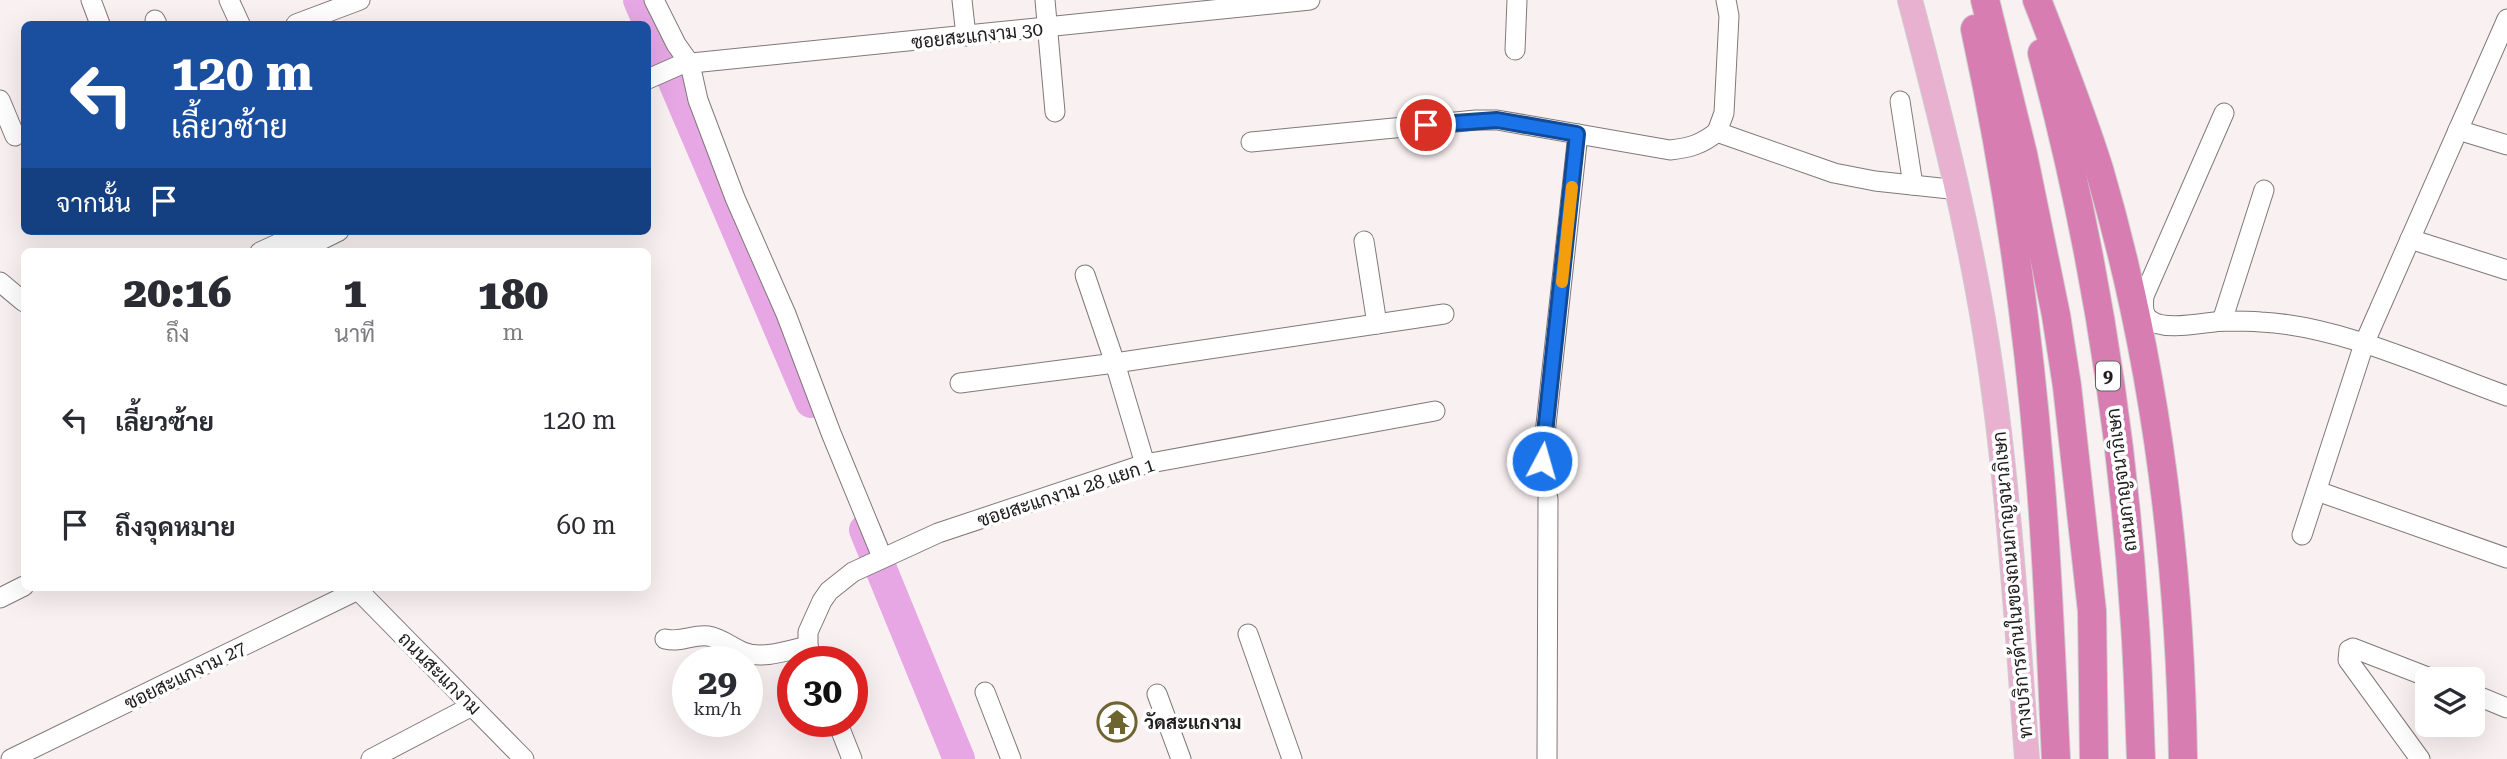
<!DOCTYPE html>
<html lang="th">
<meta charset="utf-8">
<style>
:root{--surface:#fff;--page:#f7f7f7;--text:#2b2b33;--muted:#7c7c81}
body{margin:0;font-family:"Roboto Serif",Sarabun,serif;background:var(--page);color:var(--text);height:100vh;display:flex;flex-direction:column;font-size:26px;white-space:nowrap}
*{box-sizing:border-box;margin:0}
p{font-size:23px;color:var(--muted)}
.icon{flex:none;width:38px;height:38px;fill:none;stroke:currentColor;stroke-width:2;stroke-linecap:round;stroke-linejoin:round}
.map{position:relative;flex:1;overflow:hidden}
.side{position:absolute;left:21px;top:248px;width:630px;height:343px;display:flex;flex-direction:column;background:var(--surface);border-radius:10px;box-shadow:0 7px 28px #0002}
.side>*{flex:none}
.banner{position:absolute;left:21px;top:21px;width:630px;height:214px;border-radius:10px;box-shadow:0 7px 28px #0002;background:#1a4fa0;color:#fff;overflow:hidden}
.tools{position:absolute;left:2415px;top:667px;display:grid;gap:14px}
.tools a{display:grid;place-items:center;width:70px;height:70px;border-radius:10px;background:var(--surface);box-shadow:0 7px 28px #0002;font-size:35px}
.speed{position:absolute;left:672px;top:646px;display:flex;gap:14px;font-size:35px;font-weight:700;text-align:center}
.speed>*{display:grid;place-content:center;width:91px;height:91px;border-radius:50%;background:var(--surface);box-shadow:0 7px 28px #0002;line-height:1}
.speed small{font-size:18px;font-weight:400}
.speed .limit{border:10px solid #d22;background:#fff;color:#111}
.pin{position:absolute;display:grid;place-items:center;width:60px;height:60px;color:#fff;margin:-30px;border:4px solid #fff;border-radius:50%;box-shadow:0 2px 7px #0007}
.me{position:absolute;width:77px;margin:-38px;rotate:6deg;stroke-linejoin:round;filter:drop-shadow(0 0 5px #0008)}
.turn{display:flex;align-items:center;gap:24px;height:147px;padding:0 35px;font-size:32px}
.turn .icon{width:91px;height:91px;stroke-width:2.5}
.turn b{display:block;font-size:49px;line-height:60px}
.then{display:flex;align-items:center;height:66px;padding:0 35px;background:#0003;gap:14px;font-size:26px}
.eta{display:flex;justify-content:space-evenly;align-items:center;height:119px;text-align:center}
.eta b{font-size:42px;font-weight:800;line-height:49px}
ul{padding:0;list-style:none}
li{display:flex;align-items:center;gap:21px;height:105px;padding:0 35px}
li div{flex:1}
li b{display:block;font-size:26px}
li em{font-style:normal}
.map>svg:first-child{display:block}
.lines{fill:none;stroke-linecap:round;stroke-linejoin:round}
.river{stroke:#e6a7e4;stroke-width:32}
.minor-casing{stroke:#807879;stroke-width:21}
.major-casing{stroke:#cecdcd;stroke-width:26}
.highway-casing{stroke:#cecdcd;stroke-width:30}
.minor{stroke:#fff;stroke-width:19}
.major{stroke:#e8b1d0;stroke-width:24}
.highway{stroke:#d87db1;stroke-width:28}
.route-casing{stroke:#114b97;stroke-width:18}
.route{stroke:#1a73e8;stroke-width:12}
.slow{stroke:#f59e0b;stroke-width:12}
.labels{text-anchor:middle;stroke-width:7;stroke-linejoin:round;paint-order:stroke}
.shield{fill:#fff;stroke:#636161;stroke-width:2}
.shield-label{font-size:18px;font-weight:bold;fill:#201d1d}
.street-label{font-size:19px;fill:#201d1d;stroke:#fff}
.poi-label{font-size:19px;font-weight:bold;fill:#201d1d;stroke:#fff;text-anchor:start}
</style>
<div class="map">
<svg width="2507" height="759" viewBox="0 0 2507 759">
<rect width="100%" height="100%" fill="#f9f0f2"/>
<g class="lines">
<g class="river">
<polyline points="639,0 811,402"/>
<polyline points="865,530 959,759"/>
</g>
<g class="minor-casing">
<g id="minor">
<polyline points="91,0 100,24"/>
<polyline points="229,0 240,24"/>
<polyline points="654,0 676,44 690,64 698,100 735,198 786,314 831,433 882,557"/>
<polyline points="962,0 966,36"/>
<polyline points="1045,0 1055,112"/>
<polyline points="1726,0 1729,16 1724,113 1717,132 1834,173 1875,181 1959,190"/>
<polyline points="155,20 157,24"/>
<polyline points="296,24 360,0"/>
<polyline points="1515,50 1517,0"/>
<polyline points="648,79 682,64 1310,0"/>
<polyline points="0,100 15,136"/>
<polyline points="1900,101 1913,185"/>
<path d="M 2224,113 L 2144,296 C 2143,305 2142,315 2150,320 C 2165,332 2205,322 2224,321 C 2236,321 2249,321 2261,322 C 2341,326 2431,369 2507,396"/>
<polyline points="2458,130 2507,145"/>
<path d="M 1251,142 L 1476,120 L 1497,120 L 1670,150 C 1690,148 1702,144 1717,132"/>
<polyline points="2410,239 2507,270"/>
<polyline points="1364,241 1377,324"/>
<polyline points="260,252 306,231"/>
<polyline points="297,252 339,231"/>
<polyline points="1085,275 1115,363 1145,464"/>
<polyline points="0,282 24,302"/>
<polyline points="2222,321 2264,190"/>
<polyline points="960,383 1115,363 1444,314"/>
<polyline points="1542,461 1578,134"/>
<polyline points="2317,491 2507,558"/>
<polyline points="2302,535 2364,344 2507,19"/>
<polyline points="356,588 524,759"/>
<polyline points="0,598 24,586"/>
<polyline points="1248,634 1292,759"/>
<path d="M 665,639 C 682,643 693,634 708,636 C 721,638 731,647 743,652 C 762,660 789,650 808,646"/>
<polyline points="814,662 808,646 808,632 822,601 829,591 853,572 938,533 1145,464 1435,411"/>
<polyline points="985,692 1011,759"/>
<polyline points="1157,694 1181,759"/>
<polyline points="2473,694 2507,708"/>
<polyline points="837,721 852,759"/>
<polyline points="11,759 358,590"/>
<polyline points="371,759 472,706"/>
<polyline points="1547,759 1548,498"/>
<polyline points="2420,759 2348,660 2349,650 2353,648 2433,679"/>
</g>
</g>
<g class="major-casing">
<path id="major" d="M 1910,0 C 1941,118 1971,236 1989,357 C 2009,491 2017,625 2027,759"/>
</g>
<g class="highway-casing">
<g id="highway">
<polyline points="1985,0 2023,154 2056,315 2067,386 2092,611 2094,759"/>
<path d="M 2037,0 C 2059,56 2081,112 2099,169 C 2155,359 2180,561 2183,759"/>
<path d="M 1975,29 C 2006,172 2027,317 2039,463 C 2048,561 2051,660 2056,759"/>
<path d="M 2042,53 C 2091,235 2122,423 2134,611 C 2138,660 2139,710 2141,759"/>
</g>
</g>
<use href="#minor" class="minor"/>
<use href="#major" class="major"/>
<use href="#highway" class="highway"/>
</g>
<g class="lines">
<g class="route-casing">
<polyline id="route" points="1426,125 1497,120 1577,134 1542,461"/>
</g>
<use href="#route" class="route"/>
<polyline class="slow" points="1562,282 1572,187"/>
</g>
<defs>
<g id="temple-ring" transform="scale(2.0125)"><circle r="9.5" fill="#fff" stroke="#6e6430" stroke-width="1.5"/><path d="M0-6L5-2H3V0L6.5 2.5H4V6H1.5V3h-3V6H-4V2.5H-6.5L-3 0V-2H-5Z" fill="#6e6430"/></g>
</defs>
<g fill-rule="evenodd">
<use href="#temple-ring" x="1117" y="722"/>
</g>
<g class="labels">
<rect class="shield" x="2096" y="361.5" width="24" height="29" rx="5"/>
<g class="shield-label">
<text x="2108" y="382">9</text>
</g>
<g class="street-label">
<text transform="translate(977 35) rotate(-6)" y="7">ซอยสะแกงาม 30</text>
<text transform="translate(2121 480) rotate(-97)" y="7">ถนนกาญจนาภิเษก</text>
<text transform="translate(1066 492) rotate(-18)" y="7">ซอยสะแกงาม 28 แยก 1</text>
<text transform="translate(2012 585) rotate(-95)" y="7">ทางบริการด้านในของถนนกาญจนาภิเษก</text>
<text transform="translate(440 673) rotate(45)" y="7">ถนนสะแกงาม</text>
<text transform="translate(185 675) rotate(-26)" y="7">ซอยสะแกงาม 27</text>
</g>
<g class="poi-label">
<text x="1144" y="729">วัดสะแกงาม</text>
</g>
</g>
</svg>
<div class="tools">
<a><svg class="icon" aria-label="layers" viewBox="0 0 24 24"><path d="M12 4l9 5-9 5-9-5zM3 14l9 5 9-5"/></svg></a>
</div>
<div class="speed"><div>29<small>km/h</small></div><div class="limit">30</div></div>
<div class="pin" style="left:1426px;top:125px;background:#d93025"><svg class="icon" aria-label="arrive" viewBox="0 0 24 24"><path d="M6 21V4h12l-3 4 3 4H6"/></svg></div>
<svg class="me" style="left:1542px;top:461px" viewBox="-20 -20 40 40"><circle r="17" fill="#1a73e8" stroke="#fff" stroke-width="3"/><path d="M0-11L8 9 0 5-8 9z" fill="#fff"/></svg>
<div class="banner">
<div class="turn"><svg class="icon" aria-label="left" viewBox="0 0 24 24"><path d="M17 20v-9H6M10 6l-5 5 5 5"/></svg><div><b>120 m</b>เลี้ยวซ้าย</div></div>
<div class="then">จากนั้น<svg class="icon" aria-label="arrive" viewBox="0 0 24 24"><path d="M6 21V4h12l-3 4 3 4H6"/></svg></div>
</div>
<section class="side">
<div class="eta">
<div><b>20:16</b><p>ถึง</p></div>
<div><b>1</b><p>นาที</p></div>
<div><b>180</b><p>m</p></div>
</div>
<ul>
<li><svg class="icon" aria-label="left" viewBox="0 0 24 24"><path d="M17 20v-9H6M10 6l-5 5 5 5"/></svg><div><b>เลี้ยวซ้าย</b></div><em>120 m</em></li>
<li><svg class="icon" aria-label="arrive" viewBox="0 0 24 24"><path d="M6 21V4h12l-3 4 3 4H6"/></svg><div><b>ถึงจุดหมาย</b></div><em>60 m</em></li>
</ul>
</section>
</div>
